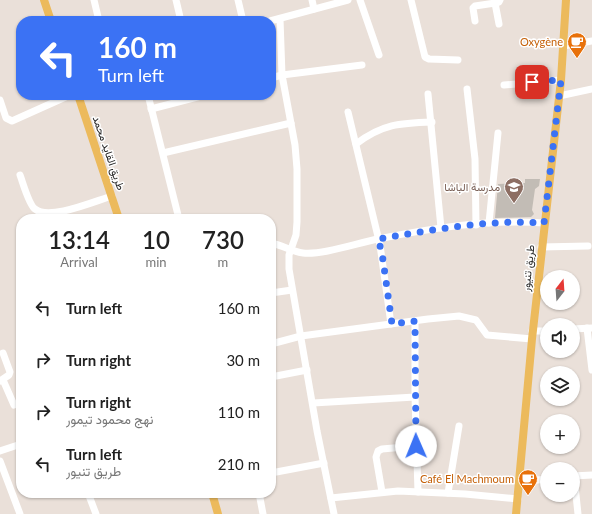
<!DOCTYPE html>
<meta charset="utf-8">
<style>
:root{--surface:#fff;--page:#f2f2f2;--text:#222;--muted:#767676}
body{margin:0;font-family:Lato,Vazirmatn,sans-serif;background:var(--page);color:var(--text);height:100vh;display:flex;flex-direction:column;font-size:15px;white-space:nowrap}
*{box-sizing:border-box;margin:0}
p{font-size:13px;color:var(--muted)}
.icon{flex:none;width:22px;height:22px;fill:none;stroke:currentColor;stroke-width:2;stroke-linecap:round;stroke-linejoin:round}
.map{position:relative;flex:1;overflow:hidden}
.panel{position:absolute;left:16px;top:214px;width:260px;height:284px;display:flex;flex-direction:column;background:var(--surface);border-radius:16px;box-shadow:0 1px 3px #0004}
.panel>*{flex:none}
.guide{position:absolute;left:16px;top:16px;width:260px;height:84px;border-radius:16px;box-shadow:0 1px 3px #0004;background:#3b72f4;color:#fff;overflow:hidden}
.needle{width:26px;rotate:17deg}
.tools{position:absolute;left:540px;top:270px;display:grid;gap:8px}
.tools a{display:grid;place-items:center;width:40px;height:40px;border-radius:50%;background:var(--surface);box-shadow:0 1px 3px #0004;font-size:20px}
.pin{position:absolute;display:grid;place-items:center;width:34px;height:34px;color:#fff;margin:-17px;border-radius:8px;box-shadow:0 2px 6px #0006}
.me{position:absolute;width:44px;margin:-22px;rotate:359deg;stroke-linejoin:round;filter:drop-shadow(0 0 3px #0008)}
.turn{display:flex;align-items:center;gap:14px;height:84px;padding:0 16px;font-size:18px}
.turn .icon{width:52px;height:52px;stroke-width:2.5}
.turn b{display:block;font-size:28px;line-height:34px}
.eta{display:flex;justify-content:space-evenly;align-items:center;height:68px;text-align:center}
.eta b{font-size:24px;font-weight:600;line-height:28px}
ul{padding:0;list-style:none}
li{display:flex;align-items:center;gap:12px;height:52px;padding:0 16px}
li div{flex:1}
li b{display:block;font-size:15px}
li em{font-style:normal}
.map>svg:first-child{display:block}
.building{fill:#c2bcb5}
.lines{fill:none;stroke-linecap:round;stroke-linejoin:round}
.minor{stroke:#fff;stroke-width:7}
.major{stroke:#ecba5c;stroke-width:8}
.route{stroke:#3b72f4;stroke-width:7;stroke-dasharray:0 12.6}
.labels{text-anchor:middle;stroke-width:3;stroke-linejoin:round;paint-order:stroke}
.food-label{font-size:11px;fill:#c56008;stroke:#fff;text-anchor:end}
.street-label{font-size:11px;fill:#272727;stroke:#fff}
.education-label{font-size:11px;fill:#785e54;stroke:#fff;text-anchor:end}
</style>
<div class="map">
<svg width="592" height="514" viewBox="0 0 592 514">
<rect width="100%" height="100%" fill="#eae0d9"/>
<polygon class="building" points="525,179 540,179 539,186 535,189 532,210 534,214 531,217 495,218 498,184 525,183"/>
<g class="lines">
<g class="minor">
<polyline points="94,0 99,21"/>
<polyline points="176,0 181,21"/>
<polyline points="238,0 243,21"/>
<polyline points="312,0 314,9"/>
<polyline points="360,0 379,55"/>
<polyline points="411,0 425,57 429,59 458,60"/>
<polyline points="280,19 282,75 295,145 297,169 297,222 296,235 289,255 289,269 317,431 334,514"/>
<polyline points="270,21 348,0"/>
<polyline points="475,21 473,8 475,6 495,3"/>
<polyline points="499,24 495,3 499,2 500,0"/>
<polyline points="563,46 592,41"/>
<polyline points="271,78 282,75 362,65"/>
<polyline points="504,85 561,80"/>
<polyline points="467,89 475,159 476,225"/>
<polyline points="428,94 441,228"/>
<polyline points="148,95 179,219"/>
<polyline points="559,96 592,89"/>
<polyline points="0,100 6,118 12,121 70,95"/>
<polyline points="151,109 205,95"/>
<polyline points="348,112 380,245 391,324"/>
<path d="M 356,144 C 382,124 400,123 432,122"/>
<polyline points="163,153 291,123"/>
<path d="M 20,175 C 23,183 29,205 35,209 C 49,221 95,201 112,196"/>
<polyline points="489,223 498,133"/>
<path d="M 271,243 C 282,245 293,252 303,253 C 323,255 357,243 378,239 C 432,228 489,219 544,223"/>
<polyline points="541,247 588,246"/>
<polyline points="271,293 292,290"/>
<polyline points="415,321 415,397 418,492"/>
<polyline points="587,328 592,370"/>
<polyline points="573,329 592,328"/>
<polyline points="532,331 547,331"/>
<polyline points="271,344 301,336 428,319 459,316 476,320 487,335 532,339"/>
<polyline points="271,377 307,370"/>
<polyline points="3,380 14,405"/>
<polyline points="0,381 9,375 10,372 3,353"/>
<polyline points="313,403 415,397"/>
<polyline points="0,451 21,444"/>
<polyline points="0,461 20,514"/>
<polyline points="271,473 324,463"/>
<polyline points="573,476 592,475"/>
<polyline points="574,476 578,514"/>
<polyline points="519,482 547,479"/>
<polyline points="382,492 376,457 378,451 382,449 416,446"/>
<polyline points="88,493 96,514"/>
<polyline points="259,493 263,514"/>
<polyline points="448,493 459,426"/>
<polyline points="331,498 398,491 465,494 518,499"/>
</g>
<g class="major">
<polyline points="44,0 51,21"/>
<polyline points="78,95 119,219"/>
<polyline points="212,493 218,514"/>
<polyline points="516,514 532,339 561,80 566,0"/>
</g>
</g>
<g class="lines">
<path class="route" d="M 416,446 L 415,321 L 392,324 L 382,253 L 378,239 C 433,230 488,219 544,223 L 561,80 L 532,82"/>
</g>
<defs>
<g id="cafe-pin" transform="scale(1)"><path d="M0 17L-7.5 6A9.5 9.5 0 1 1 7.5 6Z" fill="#e8710a" stroke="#fff"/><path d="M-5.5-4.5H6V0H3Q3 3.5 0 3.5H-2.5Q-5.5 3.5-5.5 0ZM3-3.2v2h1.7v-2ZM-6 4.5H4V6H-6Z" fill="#fff"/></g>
<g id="school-pin" transform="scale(1)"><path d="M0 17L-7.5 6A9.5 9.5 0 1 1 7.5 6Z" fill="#8d6e63" stroke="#fff"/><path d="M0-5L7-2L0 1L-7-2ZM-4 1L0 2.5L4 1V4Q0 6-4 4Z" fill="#fff"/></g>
</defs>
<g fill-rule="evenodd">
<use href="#cafe-pin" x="577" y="42"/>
<use href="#school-pin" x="514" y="187"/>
<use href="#cafe-pin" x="528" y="479"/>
</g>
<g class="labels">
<g class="food-label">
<text x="563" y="46">Oxygène</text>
<text x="514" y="483">Café El Machmoum</text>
</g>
<g class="street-label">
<text transform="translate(109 153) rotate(71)" y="4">طريق القايد محمد</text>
<text transform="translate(528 268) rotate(-84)" y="4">طريق تنيور</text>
</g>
<g class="education-label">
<text x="500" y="191">مدرسة الباشا</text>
</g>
</g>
</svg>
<div class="tools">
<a><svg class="needle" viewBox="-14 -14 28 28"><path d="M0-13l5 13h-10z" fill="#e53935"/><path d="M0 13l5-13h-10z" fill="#767676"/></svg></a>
<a><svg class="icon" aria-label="sound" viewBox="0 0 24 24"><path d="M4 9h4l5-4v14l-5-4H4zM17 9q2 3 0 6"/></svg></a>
<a><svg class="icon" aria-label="layers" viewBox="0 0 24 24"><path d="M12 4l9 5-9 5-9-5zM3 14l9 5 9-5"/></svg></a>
<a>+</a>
<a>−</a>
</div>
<div class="pin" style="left:532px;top:82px;background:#d93025"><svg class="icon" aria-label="arrive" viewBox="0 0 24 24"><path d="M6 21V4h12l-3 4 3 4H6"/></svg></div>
<svg class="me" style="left:416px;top:446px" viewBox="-20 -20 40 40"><circle r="19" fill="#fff"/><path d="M0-13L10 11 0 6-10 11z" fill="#3b72f4"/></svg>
<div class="guide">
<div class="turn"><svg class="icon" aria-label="left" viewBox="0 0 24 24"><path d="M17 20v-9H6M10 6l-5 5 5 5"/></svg><div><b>160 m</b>Turn left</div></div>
</div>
<section class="panel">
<div class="eta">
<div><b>13:14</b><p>Arrival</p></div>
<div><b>10</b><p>min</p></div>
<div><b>730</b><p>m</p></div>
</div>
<ul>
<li><svg class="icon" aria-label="left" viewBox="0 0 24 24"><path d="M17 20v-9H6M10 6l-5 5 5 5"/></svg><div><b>Turn left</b></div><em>160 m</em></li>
<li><svg class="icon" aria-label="right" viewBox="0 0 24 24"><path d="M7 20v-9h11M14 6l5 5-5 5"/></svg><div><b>Turn right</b></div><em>30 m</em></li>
<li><svg class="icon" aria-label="right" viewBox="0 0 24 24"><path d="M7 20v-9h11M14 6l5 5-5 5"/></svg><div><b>Turn right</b><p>نهج محمود تيمور</p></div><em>110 m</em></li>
<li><svg class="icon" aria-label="left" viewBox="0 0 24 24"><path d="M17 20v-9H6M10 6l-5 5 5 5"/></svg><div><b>Turn left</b><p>طريق تنيور</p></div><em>210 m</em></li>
</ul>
</section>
</div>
